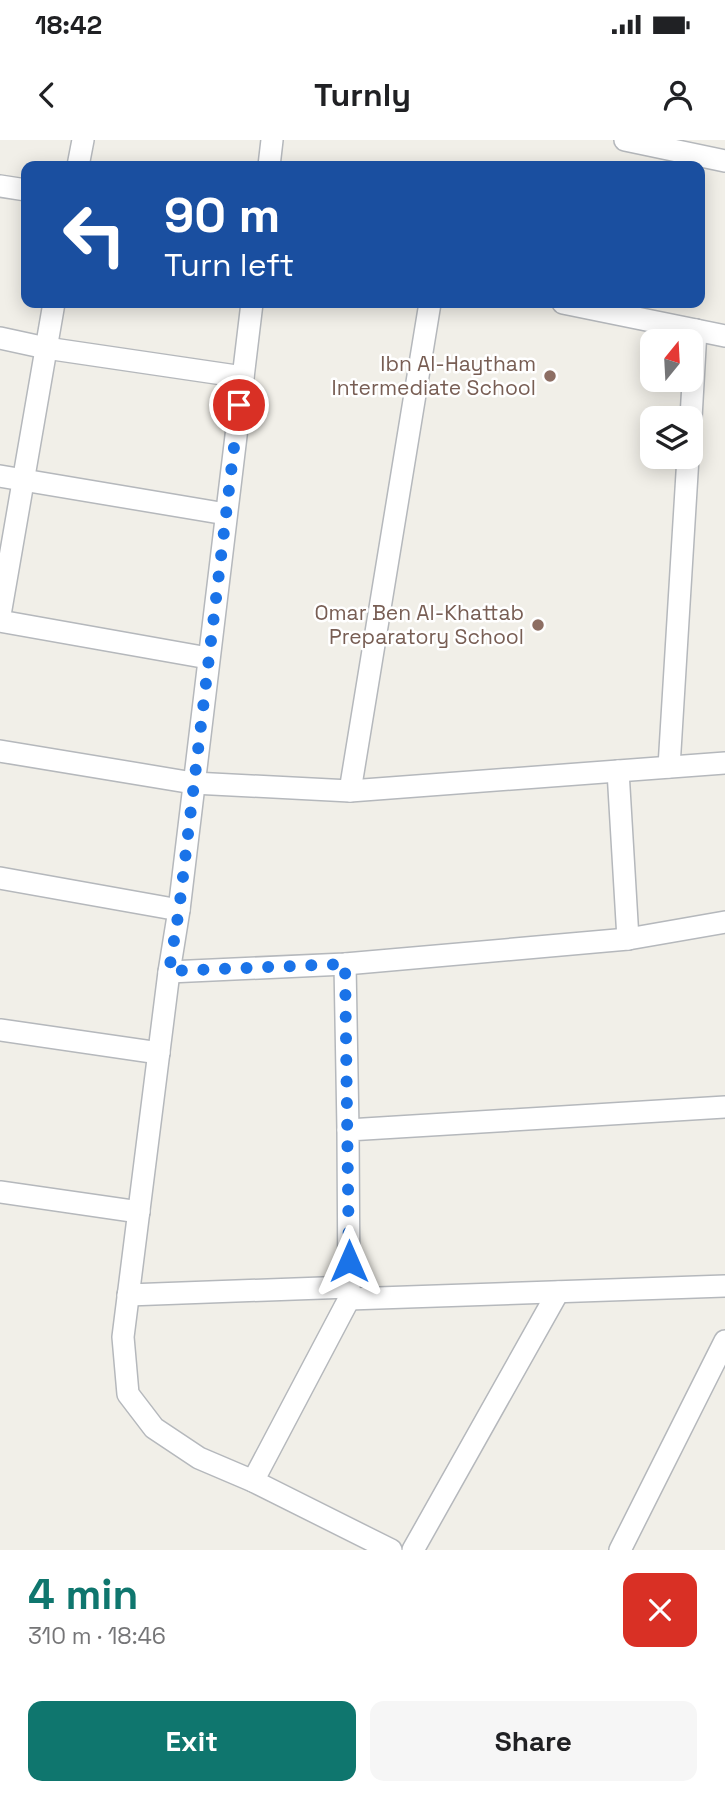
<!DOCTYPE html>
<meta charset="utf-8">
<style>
:root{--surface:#fff;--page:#f6f6f6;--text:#202124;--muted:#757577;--accent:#0f766e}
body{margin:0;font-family:"Space Grotesk",sans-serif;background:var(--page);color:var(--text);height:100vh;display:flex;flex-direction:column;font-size:26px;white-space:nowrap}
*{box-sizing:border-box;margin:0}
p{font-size:23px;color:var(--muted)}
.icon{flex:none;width:38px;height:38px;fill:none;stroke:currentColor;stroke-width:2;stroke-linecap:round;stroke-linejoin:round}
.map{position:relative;height:1410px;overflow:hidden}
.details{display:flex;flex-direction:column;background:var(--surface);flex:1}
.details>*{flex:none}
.guide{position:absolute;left:21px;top:21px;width:684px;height:147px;border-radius:14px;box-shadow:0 4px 18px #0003;background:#1a4fa0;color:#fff;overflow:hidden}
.needle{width:46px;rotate:18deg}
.buttons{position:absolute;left:640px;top:189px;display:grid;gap:14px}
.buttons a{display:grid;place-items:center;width:63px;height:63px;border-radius:14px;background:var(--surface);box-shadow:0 4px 18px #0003;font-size:35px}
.pin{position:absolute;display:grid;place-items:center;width:60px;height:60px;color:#fff;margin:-30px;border:4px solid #fff;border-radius:50%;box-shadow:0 2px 7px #0007}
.me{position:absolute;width:77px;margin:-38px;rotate:0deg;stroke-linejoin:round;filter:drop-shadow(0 0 5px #0008)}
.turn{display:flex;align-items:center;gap:24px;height:147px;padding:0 28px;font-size:32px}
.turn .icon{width:91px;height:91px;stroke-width:2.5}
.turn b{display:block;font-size:49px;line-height:60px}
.round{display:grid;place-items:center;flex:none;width:74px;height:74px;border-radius:14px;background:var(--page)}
.head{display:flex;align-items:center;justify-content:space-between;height:119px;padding:0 28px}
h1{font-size:42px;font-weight:600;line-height:52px;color:var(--accent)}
.action{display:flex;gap:14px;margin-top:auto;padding:14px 28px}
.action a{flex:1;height:80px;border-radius:14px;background:var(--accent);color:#fff;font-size:28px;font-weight:600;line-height:80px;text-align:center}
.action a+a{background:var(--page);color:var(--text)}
.status{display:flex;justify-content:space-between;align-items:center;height:49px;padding:0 35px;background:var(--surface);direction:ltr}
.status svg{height:19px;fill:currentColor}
header{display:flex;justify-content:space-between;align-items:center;height:91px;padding:0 28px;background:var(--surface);font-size:32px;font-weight:600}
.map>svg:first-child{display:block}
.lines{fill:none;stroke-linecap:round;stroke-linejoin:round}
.minor-casing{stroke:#b5b8bc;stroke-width:24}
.minor{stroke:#fff;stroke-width:21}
.route{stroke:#1a73e8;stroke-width:12;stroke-dasharray:0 21.6}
.education-dot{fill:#8d6e63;stroke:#fff;stroke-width:2.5}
.labels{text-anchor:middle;stroke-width:5;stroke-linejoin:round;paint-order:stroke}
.education-label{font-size:21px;fill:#785e54;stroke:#fff;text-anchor:end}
</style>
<div class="status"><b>18:42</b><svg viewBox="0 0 49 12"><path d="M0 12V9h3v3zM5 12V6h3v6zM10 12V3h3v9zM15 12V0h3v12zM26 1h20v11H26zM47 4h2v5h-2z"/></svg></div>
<header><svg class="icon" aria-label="back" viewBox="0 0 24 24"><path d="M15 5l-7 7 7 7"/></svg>Turnly<svg class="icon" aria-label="person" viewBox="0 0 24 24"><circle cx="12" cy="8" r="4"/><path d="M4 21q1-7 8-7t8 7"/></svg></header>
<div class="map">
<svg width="725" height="1410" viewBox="0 0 725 1410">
<rect width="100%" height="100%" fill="#f1efe8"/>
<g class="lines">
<g class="minor-casing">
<g id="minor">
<polyline points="625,0 725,21"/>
<polyline points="78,26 83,0"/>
<polyline points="269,26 272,0"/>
<polyline points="0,46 26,50"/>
<polyline points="252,163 179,770 169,832 123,1197 128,1254 154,1288 199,1318 253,1341 391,1410"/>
<polyline points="563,163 725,196"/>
<polyline points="0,198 46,208 243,237"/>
<polyline points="691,278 696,190"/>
<polyline points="0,336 226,374"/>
<polyline points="0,475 54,163"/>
<polyline points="0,481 208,518"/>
<polyline points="0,611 193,643 350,651 725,623"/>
<polyline points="669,627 688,317"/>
<polyline points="618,631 628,799"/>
<polyline points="350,651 430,163"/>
<polyline points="0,738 179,770"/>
<polyline points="345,824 348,990"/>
<polyline points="169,832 345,824 628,799 725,782"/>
<polyline points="0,890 159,913"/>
<polyline points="725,967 348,990 349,1159 725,1146"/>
<polyline points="0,1052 139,1072"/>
<polyline points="128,1155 349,1147"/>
<polyline points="253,1341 349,1159"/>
<polyline points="413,1410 558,1152"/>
<polyline points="620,1410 725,1201"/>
</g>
</g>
<use href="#minor" class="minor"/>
</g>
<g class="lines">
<polyline class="route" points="239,265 179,770 169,831 345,824 349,1121"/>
</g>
<g class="education-dot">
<circle cx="550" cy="236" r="7"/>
<circle cx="538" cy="485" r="7"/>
</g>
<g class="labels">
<g class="education-label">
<text x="536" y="231">Ibn Al-Haytham<tspan x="536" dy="24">Intermediate School</tspan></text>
<text x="524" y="480">Omar Ben Al-Khattab<tspan x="524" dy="24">Preparatory School</tspan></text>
</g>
</g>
</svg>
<div class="buttons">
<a><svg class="needle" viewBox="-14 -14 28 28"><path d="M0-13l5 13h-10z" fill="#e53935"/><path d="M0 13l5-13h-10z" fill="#757577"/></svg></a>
<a><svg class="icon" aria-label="layers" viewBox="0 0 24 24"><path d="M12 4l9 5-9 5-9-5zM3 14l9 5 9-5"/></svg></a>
</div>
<div class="pin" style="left:239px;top:265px;background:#d93025"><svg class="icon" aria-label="arrive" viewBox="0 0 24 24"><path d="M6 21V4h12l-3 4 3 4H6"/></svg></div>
<svg class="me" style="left:349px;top:1121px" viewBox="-20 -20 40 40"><path d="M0-17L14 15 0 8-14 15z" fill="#1a73e8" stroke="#fff" stroke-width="4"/></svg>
<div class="guide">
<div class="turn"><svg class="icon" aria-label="left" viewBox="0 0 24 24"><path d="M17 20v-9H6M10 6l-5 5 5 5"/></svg><div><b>90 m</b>Turn left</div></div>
</div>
</div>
<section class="details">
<div class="head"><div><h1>4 min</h1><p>310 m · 18:46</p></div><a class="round" style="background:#d93025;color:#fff"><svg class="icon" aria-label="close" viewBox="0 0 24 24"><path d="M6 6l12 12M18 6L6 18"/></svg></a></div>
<div class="action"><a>Exit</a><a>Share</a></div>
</section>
